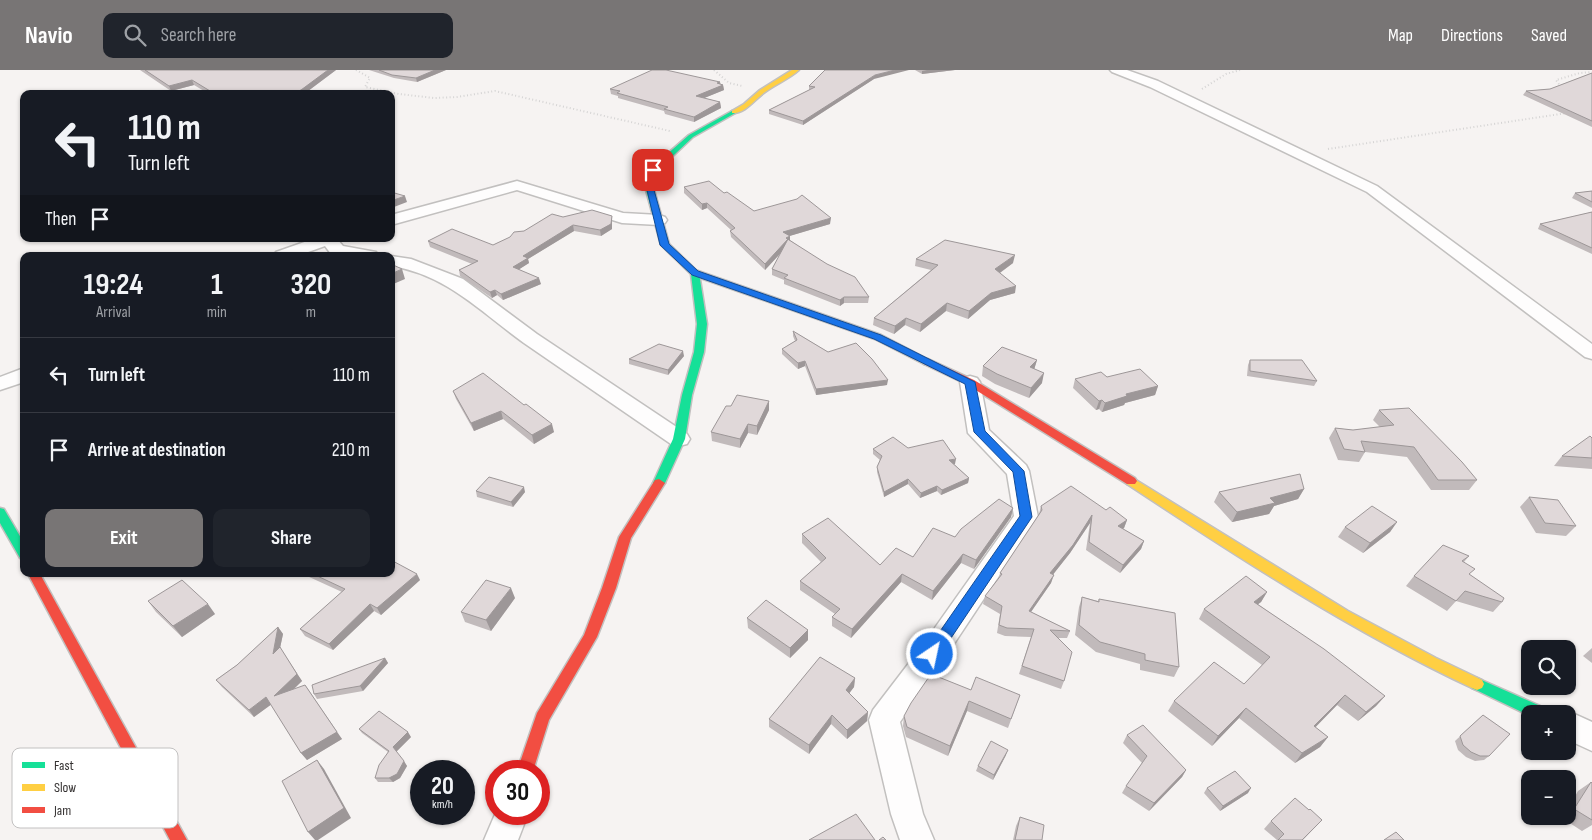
<!DOCTYPE html>
<meta charset="utf-8">
<style>
:root{--surface:#171b24;--page:#20242c;--text:#f1f3f6;--muted:#9ea1a6;--line:#363941;--accent:#787575}
body{margin:0;font-family:"Sofia Sans Condensed",sans-serif;background:var(--page);color:var(--text);height:100vh;display:flex;flex-direction:column;font-size:19px;white-space:nowrap}
*{box-sizing:border-box;margin:0}
p{font-size:16px;color:var(--muted)}
.icon{flex:none;width:28px;height:28px;fill:none;stroke:currentColor;stroke-width:2;stroke-linecap:round;stroke-linejoin:round}
.map{position:relative;flex:1;overflow:hidden}
.panel{position:absolute;left:20px;top:182px;width:375px;height:325px;display:flex;flex-direction:column;background:var(--surface);border-radius:10px;box-shadow:0 1px 4px #0004}
.panel>*{flex:none}
.top-card{position:absolute;left:20px;top:20px;width:375px;height:152px;border-radius:10px;box-shadow:0 1px 4px #0004;background:#171b24;color:var(--text);overflow:hidden}
.tools{position:absolute;left:1521px;top:570px;display:grid;gap:10px}
.tools a{display:grid;place-items:center;width:55px;height:55px;border-radius:10px;background:var(--surface);box-shadow:0 1px 4px #0004;font-size:25px}
.speed{position:absolute;left:410px;top:690px;display:flex;gap:10px;font-size:25px;font-weight:700;text-align:center}
.speed>*{display:grid;place-content:center;width:65px;height:65px;border-radius:50%;background:var(--surface);box-shadow:0 1px 4px #0004;line-height:1}
.speed small{font-size:12px;font-weight:400}
.speed .limit{border:8px solid #d22;background:#fff;color:#111}
.pin{position:absolute;display:grid;place-items:center;width:42px;height:42px;color:#fff;margin:-21px;border-radius:10px;box-shadow:0 2px 8px #0006}
.me{position:absolute;width:55px;margin:-28px;rotate:34deg;stroke-linejoin:round;filter:drop-shadow(0 0 4px #0008)}
.turn{display:flex;align-items:center;gap:18px;height:105px;padding:0 25px;font-size:22px}
.turn .icon{width:65px;height:65px;stroke-width:2.5}
.turn b{display:block;font-size:35px;line-height:42px}
.then{display:flex;align-items:center;height:48px;padding:0 25px;background:#0003;gap:10px;font-size:19px}
.eta{display:flex;justify-content:space-evenly;align-items:center;height:85px;text-align:center}
.eta b{font-size:30px;font-weight:700;line-height:35px}
.primary-button{display:flex;gap:10px;margin-top:auto;padding:10px 25px}
.primary-button a{flex:1;height:58px;border-radius:10px;background:var(--accent);color:#fff;font-size:20px;font-weight:700;line-height:58px;text-align:center}
.primary-button a+a{background:var(--page);color:var(--text)}
ul{padding:0;list-style:none}
li{display:flex;align-items:center;gap:15px;height:75px;padding:0 25px;border-top:1px solid var(--line)}
li div{flex:1}
li b{display:block;font-size:19px}
li em{font-style:normal}
header{display:flex;align-items:center;gap:30px;box-sizing:border-box;height:70px;padding:0 25px;background:var(--accent);color:#fff}
header strong{font-size:24px}
nav{display:flex;gap:28px;margin-inline-start:auto;font-size:18px}
.search{width:350px;height:45px;background:var(--page);display:flex;align-items:center;gap:12px;box-sizing:border-box;padding:0 18px;border-radius:10px;color:var(--muted);font-size:19px}
.map>svg:first-child{display:block}
.lines{fill:none;stroke-linecap:round;stroke-linejoin:round}
.street-casing{stroke:#c2c0bf;stroke-width:3}
.fast-casing{stroke:#c2c0bf;stroke-width:3}
.slow-casing{stroke:#c2c0bf;stroke-width:3}
.jam-casing{stroke:#c2c0bf;stroke-width:3}
.path{stroke:#d5d4d4;stroke-width:2;stroke-dasharray:1 2.5;stroke-linecap:butt}
.street{fill:#fefdfd;fill-rule:evenodd}
.fast{fill:#16e098;fill-rule:evenodd}
.slow{fill:#ffcf43;fill-rule:evenodd}
.jam{fill:#f24e42;fill-rule:evenodd}
.wall{fill:#c1babb}
.shaded-wall{fill:#9d9798}
.building{fill:#e0d8d9;stroke:#9d9798}
.route{fill:#1a73e8;stroke:#114b97}
.key{fill:#fff;stroke:#c2c1c1;stroke-width:1}
.key-label{font-size:14px;fill:#343131}
</style>
<header>
<strong>Navio</strong>
<div class="search"><svg class="icon" aria-label="search" viewBox="0 0 24 24"><circle cx="10" cy="10" r="6"/><path d="M15 15l6 6"/></svg>Search here</div>
<nav><a>Map</a><a>Directions</a><a>Saved</a></nav>
</header>
<div class="map">
<svg width="1592" height="770" viewBox="0 0 1592 770">
<rect width="100%" height="100%" fill="#f6f3f2"/>
<g class="lines">
<g class="street-casing">
<g id="street">
<polygon points="1110,0 1127,0 1158,11 1377,116 1592,274 1592,289 1585,287 1367,122 1150,17 1112,2"/>
<polygon points="517,111 623,143 659,145 665,147 667,150 665,153 659,155 622,153 517,120 391,155 391,145"/>
<polygon points="313,169 337,169 343,176 376,182 378,186 337,185 331,184 325,176 297,186 274,186 276,182"/>
<path d="M 389,186 L 391,186 L 411,189 L 463,209 L 537,264 L 687,364 L 690,369 L 687,374 L 679,376 L 671,374 C 622,340 573,307 524,273 C 482,243 446,204 391,196 L 391,186 Z"/>
<polygon points="24,298 24,312 0,320 0,307"/>
<polygon points="970,306 977,308 980,312 989,360 1026,395 1029,401 1038,447 942,592 900,652 923,744 934,770 900,770 891,744 869,650 873,640 922,576 1014,446 1007,404 968,363 960,312 963,308"/>
<polygon points="1568,641 1592,652 1592,681 1568,670 1568,644 1562,644"/>
<polygon points="496,742 528,744 518,770 484,770"/>
</g>
</g>
<g class="fast-casing">
<g id="fast">
<polygon points="732,41 737,42 693,67 657,101 654,120 669,174 699,203 707,254 704,282 692,325 685,369 665,413 659,417 653,413 673,369 682,325 694,282 697,254 691,204 661,175 646,120 649,100 689,65"/>
<polygon points="0,438 4,439 24,473 24,490 20,488 0,453"/>
<polygon points="1477,608 1547,639 1549,644 1530,644 1530,646 1472,618 1470,614 1472,610"/>
</g>
</g>
<g class="slow-casing">
<g id="slow">
<path d="M 792,0 L 799,0 C 789,9 776,14 765,22 C 755,29 745,44 732,43 L 732,41 L 744,34 L 760,20 Z"/>
<polygon points="695,200 881,265 933,292 928,295 924,294 875,269 692,205 692,201"/>
<path d="M 1131,407 L 1348,541 L 1436,588 L 1482,610 L 1484,614 L 1482,618 L 1477,620 L 1472,618 C 1351,561 1239,488 1127,414 L 1125,411 L 1127,408 Z"/>
</g>
</g>
<g class="jam-casing">
<g id="jam">
<polygon points="928,289 974,310 1135,408 1137,411 1135,414 1127,414 966,314 924,294 923,292"/>
<polygon points="659,409 665,413 631,468 616,518 597,567 549,650 533,701 517,701 537,643 584,565 602,518 619,467 655,410"/>
<polygon points="28,504 40,504 187,770 170,770"/>
</g>
</g>
<g class="path">
<polyline points="356,0 370,8 365,17 399,24 434,28 457,27 495,21 670,61"/>
<polyline points="714,0 729,13 742,16"/>
<polyline points="1561,17 1556,10 1580,3 1592,2"/>
<polyline points="1202,19 1226,4 1240,0"/>
<polyline points="1328,79 1567,43"/>
</g>
<use href="#street" class="street"/>
<use href="#fast" class="fast"/>
<use href="#slow" class="slow"/>
<use href="#jam" class="jam"/>
</g>
<g class="wall">
<polygon points="140,0 336,0 304,24 209,24 194,15 171,21"/>
<polygon points="369,0 446,0 417,12 394,8"/>
<polygon points="915,0 955,0 922,4"/>
<polygon points="1592,3 1592,57 1523,25 1526,21 1550,19"/>
<polygon points="874,9 803,55 769,44 769,40 809,20 809,16"/>
<polygon points="721,14 723,15 724,20 704,28 720,32 721,38 694,52 665,44 664,41 618,28 618,26 611,24 610,19"/>
<polygon points="684,117 724,123 754,141 830,154 789,166 790,170 869,227 868,233 844,233 840,236 784,214 784,210 772,205 772,199 781,183 765,200 731,167 730,161 731,160 707,138 702,140 684,123"/>
<polygon points="1592,121 1592,138 1572,128 1575,123"/>
<polygon points="1592,142 1592,184 1538,159 1540,154"/>
<polygon points="563,147 612,152 612,159 601,166 574,161 528,189 529,193 519,199 541,214 503,230 497,225 492,228 460,206 459,200 472,194 430,177 428,171 493,175 524,161"/>
<polygon points="916,189 1013,193 1000,203 1015,223 990,230 968,249 946,241 920,262 905,255 894,264 873,255 874,248 931,200 915,196"/>
<polygon points="793,261 828,282 887,315 816,325 805,296 798,299 782,284 782,279 795,271 793,266"/>
<polygon points="684,286 668,305 629,294 629,289"/>
<polygon points="1037,290 1034,299 1042,313 1029,328 995,314 982,306 983,296"/>
<polygon points="1250,290 1317,311 1314,316 1247,306 1248,295"/>
<polygon points="1107,307 1158,316 1155,325 1125,333 1124,335 1102,342 1099,339 1096,340 1073,318 1075,309"/>
<polygon points="453,321 524,335 554,362 534,374 503,349 474,361 456,329"/>
<polygon points="769,331 769,340 757,365 748,363 740,378 712,371 711,362 731,336"/>
<polygon points="1379,340 1477,410 1469,420 1431,420 1407,387 1365,382 1359,392 1338,390 1329,368 1335,358 1353,360 1380,357 1373,350"/>
<polygon points="1592,368 1592,399 1554,396 1562,386"/>
<polygon points="908,378 955,394 954,394 969,408 968,413 941,425 937,421 920,428 908,414 884,427 877,402 877,397 880,390 873,384 873,379"/>
<polygon points="1304,419 1298,429 1274,436 1269,444 1232,452 1214,432 1219,422"/>
<polygon points="476,421 525,422 513,437 477,427"/>
<polygon points="1529,427 1576,456 1566,466 1536,463 1520,437"/>
<polygon points="1041,436 1106,440 1127,450 1124,458 1123,459 1144,471 1141,479 1120,503 1086,480 1090,453 1070,483 1053,504 1051,513 1031,542 1070,561 1067,568 1058,568 1064,611 1061,619 1019,604 1031,567 1005,566 997,563 1000,544 983,534 985,526 999,508 1000,503 1039,444"/>
<polygon points="1013,438 1011,447 974,499 961,493 932,530 901,512 851,568 832,556 832,547 835,544 800,520 800,511 821,492 802,473 802,464 880,495 913,487 955,467"/>
<polygon points="1397,452 1390,462 1363,483 1338,467 1345,457"/>
<polygon points="1469,486 1464,492 1470,505 1502,532 1493,542 1456,531 1447,541 1406,516 1414,506"/>
<polygon points="306,504 391,504 420,510 381,545 374,541 333,580 305,566 300,559 342,522 307,506"/>
<polygon points="1267,522 1261,532 1258,534 1385,626 1376,636 1358,651 1337,635 1315,657 1328,667 1320,677 1295,693 1239,648 1212,676 1168,641 1174,631 1244,614 1262,595 1199,549 1204,539"/>
<polygon points="1082,527 1098,531 1099,529 1179,597 1174,607 1140,600 1140,594 1096,582 1075,565 1079,537"/>
<polygon points="515,528 491,561 465,552 461,542"/>
<polygon points="148,531 215,544 182,567 156,542"/>
<polygon points="747,548 808,560 808,570 790,588 748,558"/>
<polygon points="278,557 283,564 280,578 302,611 294,619 342,669 307,690 301,683 271,634 254,647 222,617 216,610 237,595"/>
<polygon points="1592,578 1592,593 1583,586"/>
<polygon points="385,588 388,593 363,621 317,629 314,624"/>
<polygon points="855,608 854,617 849,623 868,642 867,651 847,669 831,654 809,684 769,657 769,649"/>
<polygon points="971,620 1020,625 1008,658 967,641 948,686 906,667 903,656 904,646"/>
<polygon points="1483,645 1489,686 1484,690 1475,691 1466,687 1458,680 1455,671"/>
<polygon points="359,659 411,667 396,682 407,696 400,708 393,712 378,712 375,708 388,682 362,663"/>
<polygon points="1127,665 1186,700 1182,707 1149,741 1122,723 1126,716 1142,693 1123,673"/>
<polygon points="1006,685 993,710 976,701 978,696"/>
<polygon points="1591,712 1592,713 1592,755 1582,761 1562,748 1563,746 1568,746 1568,739 1578,721"/>
<polygon points="1207,718 1248,723 1220,741 1204,723"/>
<polygon points="1309,740 1322,750 1303,770 1277,770 1264,759 1271,751"/>
<polygon points="1020,747 1042,770 1013,770 1016,756"/>
</g>
<g class="shaded-wall">
<polygon points="328,0 336,0 304,24 290,24"/>
<polygon points="435,0 446,0 417,12 416,8"/>
<polygon points="895,0 909,0 874,9 803,55 803,51 875,5"/>
<polygon points="927,0 955,0 922,4 922,1"/>
<polygon points="192,10 194,15 171,21 169,16"/>
<polygon points="720,12 721,16 723,15 724,20 697,31 696,26"/>
<polygon points="720,32 721,38 694,52 694,47"/>
<polygon points="405,126 407,132 394,137 395,142 391,144 391,131"/>
<polygon points="707,133 707,138 702,140 702,134"/>
<polygon points="612,146 612,159 601,166 600,160"/>
<polygon points="831,148 830,154 783,168 783,162"/>
<polygon points="573,155 574,161 528,189 529,193 515,202 513,197 523,186"/>
<polygon points="790,166 790,172 788,175 765,200 765,194 786,168"/>
<polygon points="1015,185 1013,193 994,207 995,199"/>
<polygon points="402,199 405,209 391,215 391,204"/>
<polygon points="539,208 541,214 503,230 501,224"/>
<polygon points="1016,216 1015,223 990,230 968,249 969,241 991,223"/>
<polygon points="495,220 497,225 492,228 490,222"/>
<polygon points="844,227 844,233 840,236 840,230"/>
<polygon points="947,233 946,241 920,262 921,254"/>
<polygon points="906,248 905,255 894,264 895,256"/>
<polygon points="683,281 684,286 668,305 668,300"/>
<polygon points="1037,290 1034,300 1030,297"/>
<polygon points="805,291 805,296 798,299 798,293"/>
<polygon points="1044,303 1042,313 1029,328 1031,318"/>
<polygon points="888,310 887,315 816,325 816,319"/>
<polygon points="1158,316 1155,325 1125,333 1124,335 1102,342 1105,333 1126,324"/>
<polygon points="1102,330 1099,339 1096,340 1099,331"/>
<polygon points="769,331 769,340 757,365 757,356"/>
<polygon points="501,341 503,349 474,361 471,353"/>
<polygon points="552,354 554,362 534,374 532,365"/>
<polygon points="748,354 748,363 740,378 740,369"/>
<polygon points="956,389 955,394 948,396 949,390"/>
<polygon points="969,408 968,413 941,425 942,420"/>
<polygon points="908,409 908,414 884,427 884,422"/>
<polygon points="937,416 937,421 920,428 921,423"/>
<polygon points="524,417 525,422 513,437 511,432"/>
<polygon points="1304,419 1298,429 1274,436 1269,444 1232,452 1237,442 1270,428"/>
<polygon points="1013,438 1011,447 974,499 976,490"/>
<polygon points="1092,445 1090,453 1070,483 1048,511 1050,503"/>
<polygon points="1127,450 1124,458 1115,464 1118,456"/>
<polygon points="1397,452 1390,462 1363,483 1370,473"/>
<polygon points="1144,471 1141,479 1120,503 1123,495"/>
<polygon points="963,484 961,493 932,530 933,521"/>
<polygon points="417,504 420,510 381,545 377,538"/>
<polygon points="902,504 901,512 851,568 852,559"/>
<polygon points="1054,505 1051,513 1026,549 1029,541"/>
<polygon points="511,518 515,528 491,561 486,550"/>
<polygon points="1267,522 1261,532 1248,542 1254,532"/>
<polygon points="208,534 215,544 182,567 173,556"/>
<polygon points="370,534 374,541 333,580 329,574"/>
<polygon points="278,557 283,564 280,578 302,611 279,633 274,626 273,584"/>
<polygon points="808,560 808,570 790,588 790,578"/>
<polygon points="385,588 388,593 363,621 360,616"/>
<polygon points="855,608 854,617 845,629 846,620"/>
<polygon points="305,615 342,669 307,690 301,683"/>
<polygon points="1345,625 1337,635 1307,666 1314,656"/>
<polygon points="1385,626 1376,636 1358,651 1366,642"/>
<polygon points="266,627 272,634 254,647 249,640"/>
<polygon points="969,631 967,641 948,686 950,676"/>
<polygon points="1246,638 1239,648 1212,676 1218,666"/>
<polygon points="868,642 867,651 847,669 847,660"/>
<polygon points="832,645 831,654 809,684 809,675"/>
<polygon points="408,662 411,667 396,682 393,677"/>
<polygon points="1328,667 1320,677 1295,693 1302,683"/>
<polygon points="1008,680 1006,685 993,710 994,705"/>
<polygon points="317,690 324,699 351,748 318,770 315,770 308,762"/>
<polygon points="404,691 407,696 400,708 393,712 389,708"/>
<polygon points="1186,700 1182,707 1149,741 1154,733"/>
<polygon points="1251,718 1248,723 1220,741 1223,736"/>
</g>
<g class="building">
<polygon points="145,0 328,0 301,20 290,24 215,24 192,10 169,16"/>
<polygon points="379,0 435,0 416,8 392,5"/>
<polygon points="652,0 666,0 720,12 717,13 723,15 696,26 720,32 694,47 664,39 668,37 617,23 620,21 610,19"/>
<polygon points="825,0 895,0 875,5 803,51 769,40 815,17 809,16"/>
<polygon points="1592,3 1592,51 1526,21 1550,19"/>
<polygon points="709,111 724,123 727,122 754,141 797,129 802,125 831,148 783,162 790,166 786,168 827,194 855,207 869,227 844,227 840,230 784,208 788,205 772,199 788,169 765,194 730,161 735,158 707,133 702,134 684,117"/>
<polygon points="1592,121 1592,132 1575,123"/>
<polygon points="391,122 405,126 391,131"/>
<polygon points="592,140 612,146 611,154 600,160 573,155 523,186 528,188 513,197 539,208 501,224 495,220 490,222 459,200 478,191 428,171 452,159 493,175 510,167 514,162 524,161 552,144 563,147"/>
<polygon points="1592,142 1592,178 1540,154"/>
<polygon points="945,170 1015,185 995,199 1016,216 991,223 969,241 947,233 921,254 906,248 895,256 874,248 938,195 916,189"/>
<polygon points="391,194 402,199 391,204"/>
<polygon points="793,261 828,282 856,273 872,289 888,310 816,319 805,291 798,293 782,279 797,270"/>
<polygon points="659,274 683,281 668,300 629,289"/>
<polygon points="1002,277 1037,290 1030,297 1044,303 1031,318 997,304 983,296"/>
<polygon points="1250,290 1302,290 1317,311 1250,301"/>
<polygon points="1140,299 1158,316 1126,324 1127,326 1105,333 1102,330 1099,331 1075,309 1101,302 1107,307"/>
<polygon points="483,303 524,335 526,334 552,354 532,365 501,341 471,353 453,321"/>
<polygon points="737,325 769,331 757,356 748,354 740,369 711,362 726,336 731,336"/>
<polygon points="1409,338 1462,392 1477,410 1438,410 1414,377 1361,371 1365,382 1344,379 1335,358 1353,360 1394,355 1379,340"/>
<polygon points="1590,366 1592,368 1592,388 1562,386"/>
<polygon points="893,367 908,378 943,370 956,389 949,390 969,408 942,420 937,416 921,423 908,409 884,422 877,397 882,386 873,379"/>
<polygon points="1300,404 1304,419 1270,428 1275,433 1237,442 1219,422"/>
<polygon points="489,407 524,417 511,432 476,421"/>
<polygon points="1071,416 1106,440 1110,437 1127,450 1118,456 1144,471 1123,495 1089,472 1092,445 1073,475 1050,503 1054,505 1029,541 1070,561 1050,560 1072,582 1064,611 1022,596 1034,559 1007,558 999,555 1002,536 985,526 1002,504 1000,503 1042,440 1041,436"/>
<polygon points="1529,427 1558,430 1576,456 1545,453"/>
<polygon points="999,429 1013,438 976,490 963,484 933,521 902,504 852,559 832,547 840,539 800,511 826,488 802,464 828,448 880,495 896,478 913,487 933,458 955,467 961,459"/>
<polygon points="1372,436 1397,452 1370,473 1345,457"/>
<polygon points="1443,475 1469,486 1462,491 1475,499 1469,504 1504,528 1502,532 1465,521 1456,531 1414,506"/>
<polygon points="391,490 417,504 377,538 370,534 329,574 300,559 345,519 313,504 391,504"/>
<polygon points="1246,506 1267,522 1254,532 1324,579 1385,626 1366,642 1345,625 1314,656 1328,667 1302,683 1246,638 1218,666 1174,631 1214,592 1244,614 1270,587 1204,539"/>
<polygon points="182,510 208,534 173,556 148,531"/>
<polygon points="486,510 511,518 486,550 461,542"/>
<polygon points="1082,527 1099,532 1099,529 1175,543 1179,597 1145,590 1145,584 1100,572 1079,555"/>
<polygon points="766,530 808,560 790,578 747,548"/>
<polygon points="278,557 273,584 280,577 297,604 274,626 305,615 337,662 301,683 266,627 249,640 216,610 237,595"/>
<polygon points="820,587 855,608 846,620 868,642 847,660 832,645 809,675 769,649"/>
<polygon points="385,588 360,616 314,624 312,615"/>
<polygon points="931,604 971,620 976,607 1020,625 1011,649 969,631 950,676 907,657 904,646 911,633"/>
<polygon points="379,641 408,662 393,677 404,691 397,704 389,708 375,708 379,695 389,681 359,659"/>
<polygon points="1483,645 1510,664 1489,686 1480,686 1471,682 1463,675 1460,666"/>
<polygon points="1143,655 1186,700 1154,733 1126,716 1147,686 1127,665"/>
<polygon points="991,671 1008,680 994,705 978,696"/>
<polygon points="317,690 344,738 308,762 282,711"/>
<polygon points="1235,701 1251,718 1223,736 1207,718"/>
<polygon points="1591,712 1592,713 1592,750 1574,739"/>
<polygon points="1295,728 1309,740 1310,739 1322,750 1302,770 1278,770 1284,764 1271,751"/>
<polygon points="856,744 875,770 809,770"/>
<polygon points="1020,747 1044,755 1042,770 1015,770"/>
<polygon points="1396,762 1404,770 1384,770"/>
<polygon points="883,767 886,770 879,770"/>
</g>
<polygon class="route" points="651,99 657,100 654,120 669,174 698,201 881,265 975,312 985,361 1024,401 1032,447 937,589 932,590 927,589 925,584 927,580 1020,446 1013,402 974,362 965,314 874,269 692,205 660,175 647,120"/>
<rect x="12" y="678" width="166" height="80" rx="8" class="key"/>
<rect x="22" y="692" width="23" height="6" fill="#16e098"/>
<rect x="22" y="714" width="23" height="7" fill="#ffcf43"/>
<rect x="22" y="737" width="23" height="6" fill="#f24e42"/>
<g class="key-label">
<text x="54" y="700">Fast</text>
<text x="54" y="722">Slow</text>
<text x="54" y="745">Jam</text>
</g>
</svg>
<div class="tools">
<a><svg class="icon" aria-label="search" viewBox="0 0 24 24"><circle cx="10" cy="10" r="6"/><path d="M15 15l6 6"/></svg></a>
<a>+</a>
<a>−</a>
</div>
<div class="speed"><div>20<small>km/h</small></div><div class="limit">30</div></div>
<div class="pin" style="left:653px;top:100px;background:#d93025"><svg class="icon" aria-label="arrive" viewBox="0 0 24 24"><path d="M6 21V4h12l-3 4 3 4H6"/></svg></div>
<svg class="me" style="left:932px;top:584px" viewBox="-20 -20 40 40"><circle r="17" fill="#1a73e8" stroke="#fff" stroke-width="3"/><path d="M0-11L8 9 0 5-8 9z" fill="#fff"/></svg>
<div class="top-card">
<div class="turn"><svg class="icon" aria-label="left" viewBox="0 0 24 24"><path d="M17 20v-9H6M10 6l-5 5 5 5"/></svg><div><b>110 m</b>Turn left</div></div>
<div class="then">Then<svg class="icon" aria-label="arrive" viewBox="0 0 24 24"><path d="M6 21V4h12l-3 4 3 4H6"/></svg></div>
</div>
<section class="panel">
<div class="eta">
<div><b>19:24</b><p>Arrival</p></div>
<div><b>1</b><p>min</p></div>
<div><b>320</b><p>m</p></div>
</div>
<ul>
<li><svg class="icon" aria-label="left" viewBox="0 0 24 24"><path d="M17 20v-9H6M10 6l-5 5 5 5"/></svg><div><b>Turn left</b></div><em>110 m</em></li>
<li><svg class="icon" aria-label="arrive" viewBox="0 0 24 24"><path d="M6 21V4h12l-3 4 3 4H6"/></svg><div><b>Arrive at destination</b></div><em>210 m</em></li>
</ul>
<div class="primary-button"><a>Exit</a><a>Share</a></div>
</section>
</div>
